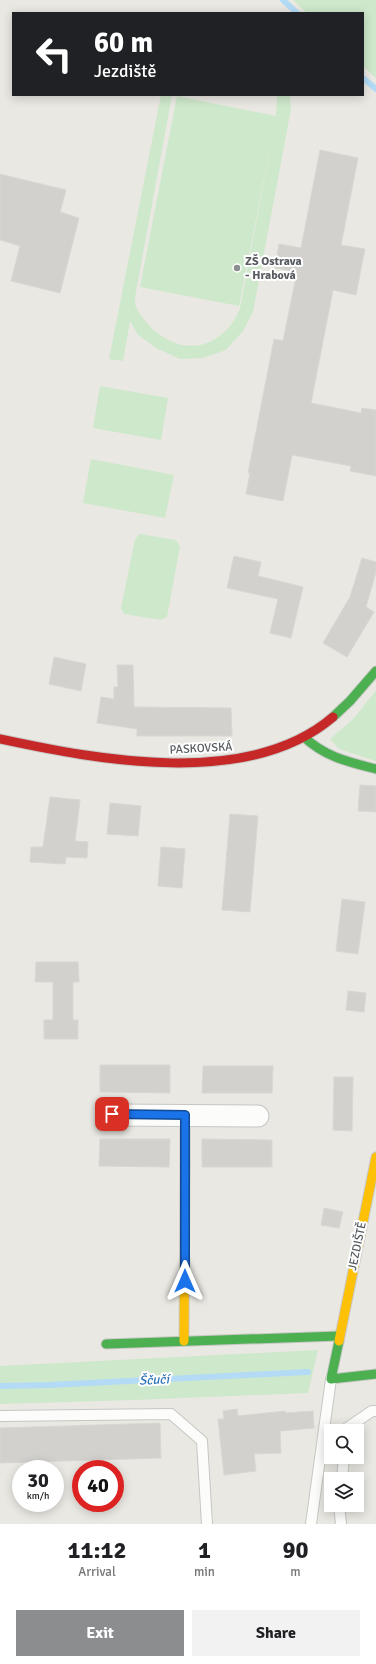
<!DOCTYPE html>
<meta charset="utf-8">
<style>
:root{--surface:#fff;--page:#f2f2f2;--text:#202124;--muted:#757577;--accent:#8b8d8f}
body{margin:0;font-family:Signika,sans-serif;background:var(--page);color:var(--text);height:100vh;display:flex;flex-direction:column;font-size:15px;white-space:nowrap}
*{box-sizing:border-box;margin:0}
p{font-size:13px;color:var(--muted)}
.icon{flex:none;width:22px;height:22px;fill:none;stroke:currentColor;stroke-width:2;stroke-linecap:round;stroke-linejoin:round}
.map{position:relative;height:1524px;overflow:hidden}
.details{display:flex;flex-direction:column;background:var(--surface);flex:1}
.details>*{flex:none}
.hud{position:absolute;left:12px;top:12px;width:352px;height:84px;border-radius:0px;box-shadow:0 2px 10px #0003;background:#202124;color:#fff;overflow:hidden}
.tools{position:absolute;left:324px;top:1424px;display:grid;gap:8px}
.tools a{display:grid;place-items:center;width:40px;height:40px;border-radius:0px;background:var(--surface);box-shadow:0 2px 10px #0003;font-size:20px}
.speed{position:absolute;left:12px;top:1460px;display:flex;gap:8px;font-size:20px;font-weight:700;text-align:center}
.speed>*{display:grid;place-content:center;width:52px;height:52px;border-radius:50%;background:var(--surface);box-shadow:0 2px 10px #0003;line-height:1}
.speed small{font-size:10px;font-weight:400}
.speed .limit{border:6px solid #d22;background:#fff;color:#111}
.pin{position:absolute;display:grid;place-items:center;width:34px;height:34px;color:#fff;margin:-17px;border-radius:8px;box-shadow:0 2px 6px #0006}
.me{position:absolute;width:44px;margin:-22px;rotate:0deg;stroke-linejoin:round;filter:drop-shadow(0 0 3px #0008)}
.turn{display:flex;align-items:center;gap:14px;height:84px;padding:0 16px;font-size:18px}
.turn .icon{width:52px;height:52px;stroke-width:2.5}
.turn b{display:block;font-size:28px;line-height:34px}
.eta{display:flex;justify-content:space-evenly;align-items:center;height:68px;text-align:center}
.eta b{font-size:24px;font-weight:700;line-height:28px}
.primary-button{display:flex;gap:8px;margin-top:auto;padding:8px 16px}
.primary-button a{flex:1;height:46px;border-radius:0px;background:var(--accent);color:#fff;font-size:16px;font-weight:700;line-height:46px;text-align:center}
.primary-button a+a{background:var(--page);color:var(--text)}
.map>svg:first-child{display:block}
.green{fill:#cee8cb}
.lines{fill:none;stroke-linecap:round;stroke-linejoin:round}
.stream{stroke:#b4dbf6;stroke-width:6}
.building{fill:#d3d1ce;stroke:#d9d7d2}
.lane-casing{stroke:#c6c6c5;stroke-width:12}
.street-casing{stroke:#c6c6c5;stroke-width:23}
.fast-casing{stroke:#c7c7c6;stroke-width:11}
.slow-casing{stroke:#c7c7c6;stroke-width:11}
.jam-casing{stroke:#c7c7c6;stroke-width:11}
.lane{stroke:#fcfcfb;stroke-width:10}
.street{stroke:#fcfcfb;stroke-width:21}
.fast{stroke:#4caf50;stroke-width:9}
.slow{stroke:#ffc107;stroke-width:9}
.jam{stroke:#c62828;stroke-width:9}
.route-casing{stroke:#114b97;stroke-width:10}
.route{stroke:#1a73e8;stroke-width:7}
.poi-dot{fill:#8b8d8f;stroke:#fff;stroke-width:1.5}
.labels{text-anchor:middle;stroke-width:4;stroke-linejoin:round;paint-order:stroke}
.poi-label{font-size:12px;font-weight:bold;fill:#585c62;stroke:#fff;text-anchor:start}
.street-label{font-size:12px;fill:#585c62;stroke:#fff}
.water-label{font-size:13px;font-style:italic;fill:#3074bb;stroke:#fff}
</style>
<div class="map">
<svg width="376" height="1524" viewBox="0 0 376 1524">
<rect width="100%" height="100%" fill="#eae8e2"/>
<g class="green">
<polygon points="293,0 376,0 376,78 363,66 363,13 307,13"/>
<path d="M 161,95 L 172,95 L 136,292 C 135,296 135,300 135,304 C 137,312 149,326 155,331 C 181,353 212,351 233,322 C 236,318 238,313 240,308 L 274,128 L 239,306 L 140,287 L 177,96 L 276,116 L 277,95 L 290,95 L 291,109 L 253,312 L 243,331 L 226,350 L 203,358 L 180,359 L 156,348 L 138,335 L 130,321 L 123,361 L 109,359 Z"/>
<polygon points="100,386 168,398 161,440 93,428"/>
<polygon points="91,459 174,475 165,518 83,503"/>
<polygon points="140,534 176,540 180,547 167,617 161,620 124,614 121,608 135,539"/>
<polygon points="376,691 376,761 339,749 330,739 353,719"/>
<polygon points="318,1350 308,1393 134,1400 0,1404 0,1366"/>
</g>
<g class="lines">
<g class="stream">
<polyline points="283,0 297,13"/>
<polyline points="363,78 376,89"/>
<polyline points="0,1386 50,1385 308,1372"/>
</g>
</g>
<g class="building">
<polygon points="320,150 358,158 341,245 365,249 356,295 333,290 311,403 361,413 362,408 376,410 376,476 350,471 351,466 292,455 283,501 246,494 250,473 248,473 274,339 283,341 297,272 275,268 279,244 301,248"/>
<polygon points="0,174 66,190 60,212 79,218 60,293 11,281 20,246 0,240"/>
<polygon points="234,556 261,562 258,576 303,587 291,638 270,633 278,599 227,588"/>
<polygon points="362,558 376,562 376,572 366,607 374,612 347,657 323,643 350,597"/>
<polygon points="54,657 86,664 81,691 49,684"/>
<polygon points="117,665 133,665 134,707 231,708 232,736 137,736 137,729 97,723 101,697 114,699 114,687 118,687"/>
<polygon points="360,785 376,786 376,812 358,811"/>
<polygon points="50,797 80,800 75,841 88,842 87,858 66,857 65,864 30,862 31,847 43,847"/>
<polygon points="110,803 141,806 138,836 107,834"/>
<polygon points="230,814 258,816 250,912 222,910"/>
<polygon points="161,847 185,849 182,888 158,886"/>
<polygon points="342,899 365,902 358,954 336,951"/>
<polygon points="36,962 78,962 79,982 73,982 73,1020 78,1020 78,1039 44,1039 44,1020 53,1020 53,982 35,982"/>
<polygon points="348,991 366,993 364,1012 346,1010"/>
<polygon points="100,1065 170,1065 170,1093 100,1092"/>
<polygon points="203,1066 273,1066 272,1093 202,1093"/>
<polygon points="334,1077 353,1077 352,1131 333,1130"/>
<polygon points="100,1139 170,1139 169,1167 99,1166"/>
<polygon points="202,1139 272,1140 272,1167 202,1167"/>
<polygon points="324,1208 343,1212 339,1228 321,1225"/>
<polygon points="237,1409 238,1416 285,1411 285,1413 313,1411 314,1428 280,1431 281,1453 254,1454 256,1471 224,1475 218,1419 224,1419 223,1411"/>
<polygon points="160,1423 161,1458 0,1463 0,1428"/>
</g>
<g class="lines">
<g class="lane-casing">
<g id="lane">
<polyline points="0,1416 171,1414 202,1441 207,1524"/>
<polyline points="347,1431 347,1428 372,1411 376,1411"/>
<polyline points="342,1479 344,1457"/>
<polyline points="339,1505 341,1524"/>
<polyline points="311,1524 331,1379"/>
</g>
</g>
<g class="street-casing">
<polyline id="street" points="112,1115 258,1116"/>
</g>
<g class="fast-casing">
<g id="fast">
<polyline points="333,717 350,701 376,671"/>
<path d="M 304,737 C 325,757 349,762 376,769"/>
<polyline points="185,1166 185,1115"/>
<polyline points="339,1341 331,1379 376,1374"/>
<polyline points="106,1344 339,1336"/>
</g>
</g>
<g class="slow-casing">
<g id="slow">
<polyline points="184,1341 185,1166"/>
<polyline points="339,1341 376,1157"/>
</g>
</g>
<g class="jam-casing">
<path id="jam" d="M 0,739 C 98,760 249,789 333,717"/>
</g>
<use href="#lane" class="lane"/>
<use href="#street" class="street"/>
<use href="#fast" class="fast"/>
<use href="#slow" class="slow"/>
<use href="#jam" class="jam"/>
</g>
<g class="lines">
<g class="route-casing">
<polyline id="route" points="112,1114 185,1115 185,1281"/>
</g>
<use href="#route" class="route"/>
</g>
<circle class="poi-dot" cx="237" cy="268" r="4"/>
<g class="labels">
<g class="poi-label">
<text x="245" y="265">ZŠ Ostrava<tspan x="245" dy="14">- Hrabová</tspan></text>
</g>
<g class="street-label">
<text transform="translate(201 748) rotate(-3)" y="4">PASKOVSKÁ</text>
<text transform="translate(357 1246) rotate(-78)" y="4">JEZDIŠTĚ</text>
</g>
<g class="water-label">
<text transform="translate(154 1379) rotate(-3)" y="5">Ščučí</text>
</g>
</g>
</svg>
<div class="tools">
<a><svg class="icon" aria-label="search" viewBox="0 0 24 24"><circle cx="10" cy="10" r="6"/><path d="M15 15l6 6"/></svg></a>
<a><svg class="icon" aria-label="layers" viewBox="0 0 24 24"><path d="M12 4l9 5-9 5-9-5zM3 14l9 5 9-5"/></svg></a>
</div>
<div class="speed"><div>30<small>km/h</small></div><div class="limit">40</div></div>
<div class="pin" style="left:112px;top:1114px;background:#d93025"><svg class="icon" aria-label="arrive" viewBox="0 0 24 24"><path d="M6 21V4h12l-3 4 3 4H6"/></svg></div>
<svg class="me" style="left:185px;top:1281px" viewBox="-20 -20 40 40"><path d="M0-17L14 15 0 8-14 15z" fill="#1a73e8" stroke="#fff" stroke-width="4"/></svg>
<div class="hud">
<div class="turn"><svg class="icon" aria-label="left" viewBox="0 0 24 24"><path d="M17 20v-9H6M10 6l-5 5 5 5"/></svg><div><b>60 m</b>Jezdiště</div></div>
</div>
</div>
<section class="details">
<div class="eta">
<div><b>11:12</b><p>Arrival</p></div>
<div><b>1</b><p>min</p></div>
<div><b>90</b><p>m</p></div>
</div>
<div class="primary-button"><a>Exit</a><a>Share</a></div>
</section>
